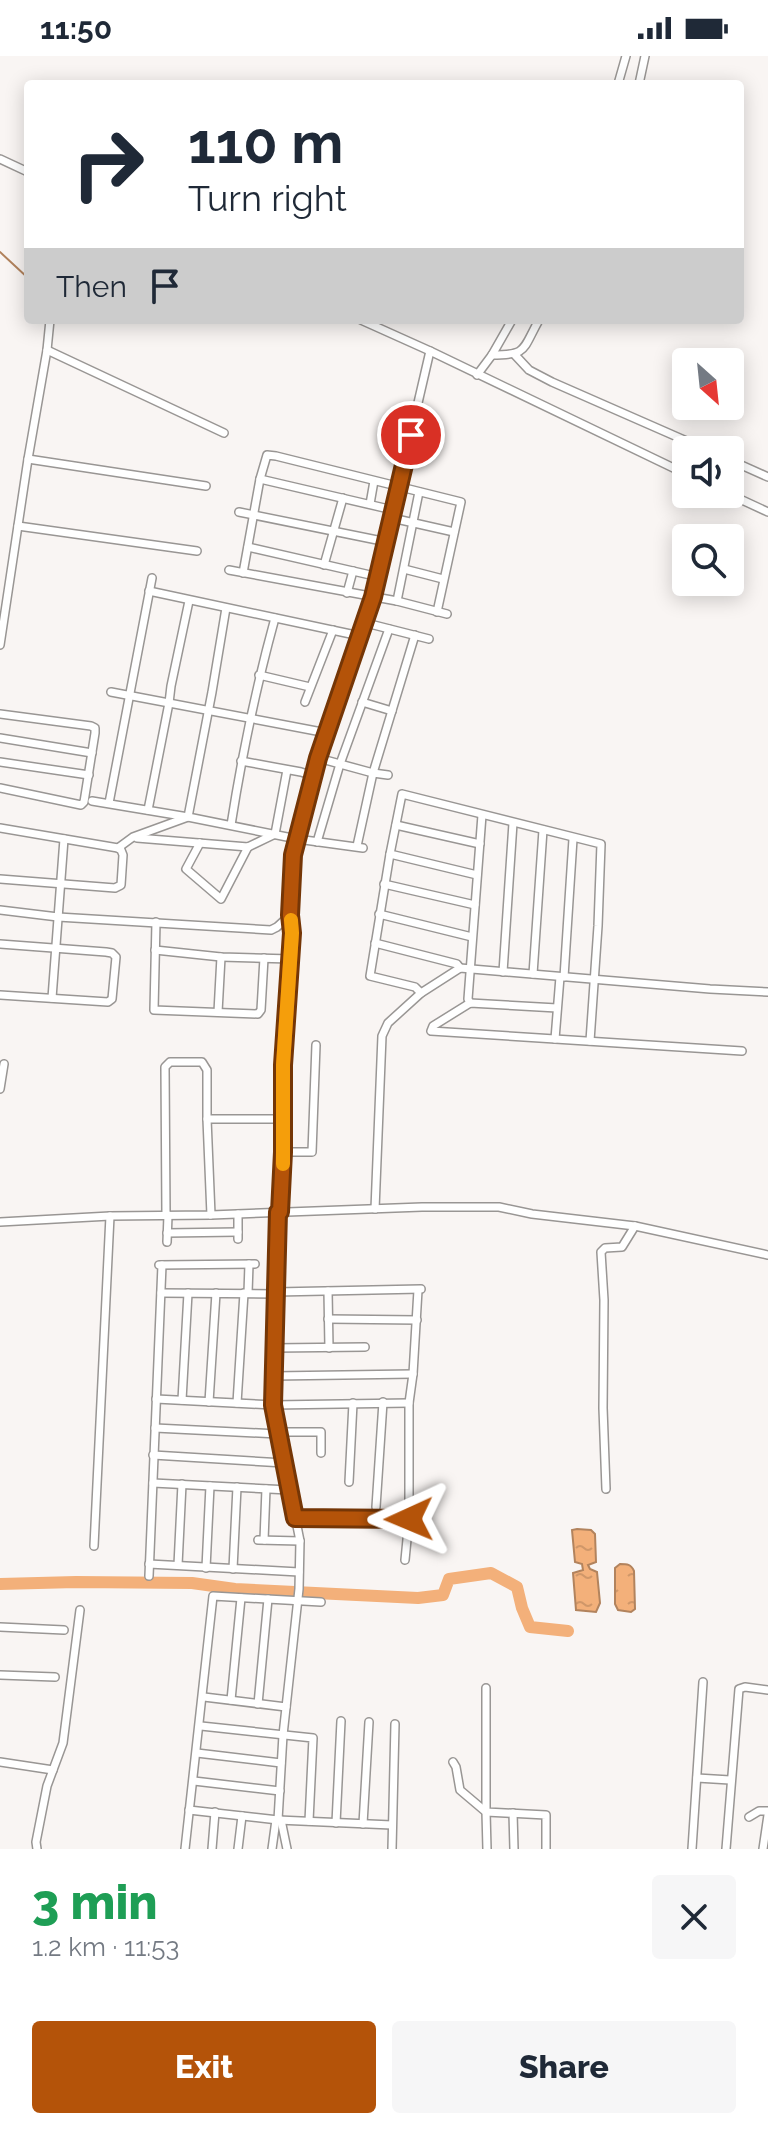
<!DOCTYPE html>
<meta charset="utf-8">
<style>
:root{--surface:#fff;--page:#f6f6f7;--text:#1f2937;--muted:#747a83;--accent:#b45309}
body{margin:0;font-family:Raleway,sans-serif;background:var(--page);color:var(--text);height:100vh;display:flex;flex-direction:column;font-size:30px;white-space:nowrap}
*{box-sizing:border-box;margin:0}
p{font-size:26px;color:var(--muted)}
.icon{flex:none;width:44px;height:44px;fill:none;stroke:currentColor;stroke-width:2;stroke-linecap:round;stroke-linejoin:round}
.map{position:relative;height:1793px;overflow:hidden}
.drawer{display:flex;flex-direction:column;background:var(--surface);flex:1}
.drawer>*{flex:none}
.banner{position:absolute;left:24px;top:24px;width:720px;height:244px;border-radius:8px;box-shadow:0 4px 20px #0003;background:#fff;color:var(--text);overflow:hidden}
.needle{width:52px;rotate:153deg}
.buttons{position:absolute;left:672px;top:292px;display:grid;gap:16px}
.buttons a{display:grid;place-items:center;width:72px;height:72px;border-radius:8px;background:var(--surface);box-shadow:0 4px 20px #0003;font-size:40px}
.pin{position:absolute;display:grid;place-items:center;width:68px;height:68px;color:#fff;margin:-34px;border:4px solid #fff;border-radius:50%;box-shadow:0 2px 8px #0007}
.me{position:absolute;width:88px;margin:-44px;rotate:269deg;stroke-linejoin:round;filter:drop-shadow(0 0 6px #0008)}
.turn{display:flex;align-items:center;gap:28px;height:168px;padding:0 32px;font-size:36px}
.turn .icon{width:104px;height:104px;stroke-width:2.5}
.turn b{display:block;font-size:56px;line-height:68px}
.then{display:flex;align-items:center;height:76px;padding:0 32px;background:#0003;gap:16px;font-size:30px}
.round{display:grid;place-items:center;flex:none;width:84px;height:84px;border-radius:8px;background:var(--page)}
.overview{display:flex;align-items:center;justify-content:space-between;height:136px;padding:0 32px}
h1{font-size:48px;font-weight:800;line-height:60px;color:#1e9e55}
.cta{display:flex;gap:16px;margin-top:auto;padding:16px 32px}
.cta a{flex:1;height:92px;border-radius:8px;background:var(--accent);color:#fff;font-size:32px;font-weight:800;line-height:92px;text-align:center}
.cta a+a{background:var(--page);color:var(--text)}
.status{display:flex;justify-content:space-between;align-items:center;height:56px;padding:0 40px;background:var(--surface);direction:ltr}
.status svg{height:22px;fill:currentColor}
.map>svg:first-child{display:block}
.water{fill:url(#water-ripples);stroke:#b2835d;stroke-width:2}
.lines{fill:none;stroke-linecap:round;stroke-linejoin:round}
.stream{stroke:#b2835d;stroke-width:2}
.river{stroke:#f3b07a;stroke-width:12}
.minor-casing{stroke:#999694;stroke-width:10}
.minor{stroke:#fff;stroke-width:7}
.route-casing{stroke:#753606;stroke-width:20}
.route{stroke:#b45309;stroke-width:14}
.slow{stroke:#f59e0b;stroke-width:14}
</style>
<div class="status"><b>11:50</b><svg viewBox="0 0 49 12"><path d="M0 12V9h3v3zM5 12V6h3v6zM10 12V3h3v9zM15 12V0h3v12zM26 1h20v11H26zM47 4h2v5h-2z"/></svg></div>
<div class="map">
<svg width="768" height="1793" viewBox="0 0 768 1793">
<defs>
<pattern id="water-ripples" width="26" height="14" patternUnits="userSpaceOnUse" patternTransform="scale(2)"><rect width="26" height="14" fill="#f3b07a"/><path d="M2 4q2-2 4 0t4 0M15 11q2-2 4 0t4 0" fill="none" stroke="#d09769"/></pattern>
</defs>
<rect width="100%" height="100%" fill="#f9f5f3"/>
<g class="water">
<polygon points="577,1473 591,1474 595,1478 596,1506 588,1509 590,1513 597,1516 600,1547 596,1556 576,1554 573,1517 583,1514 582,1508 575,1506 572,1474"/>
<path d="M 620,1508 C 627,1508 631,1508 634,1515 L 635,1553 L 631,1556 L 618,1554 L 615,1548 L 615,1512 Z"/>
</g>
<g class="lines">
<polyline class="stream" points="0,196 28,222"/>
<polyline class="river" points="0,1528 76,1526 192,1527 235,1533 418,1542 443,1539 449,1523 491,1517 517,1531 522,1552 530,1571 568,1575"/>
<g class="minor-casing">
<g id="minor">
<polyline points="618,28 626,0"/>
<polyline points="639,28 645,0"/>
<polyline points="0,103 28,116"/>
<polyline points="361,264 430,295 686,418"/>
<polyline points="47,294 224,377"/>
<path d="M 492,299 C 528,299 522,294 539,264"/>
<polyline points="515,299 529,314 552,326 707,394"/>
<polyline points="477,319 492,299 512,264"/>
<polyline points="28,403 206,430"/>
<polyline points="730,404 768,421"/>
<polyline points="260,423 393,454"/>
<polyline points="729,438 768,456"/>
<polyline points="370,448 374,425"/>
<polyline points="239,456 387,486"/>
<polyline points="392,462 454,476"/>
<polyline points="18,470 197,495"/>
<polyline points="248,491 379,521"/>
<polyline points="324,509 343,442"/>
<polyline points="404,513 443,523"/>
<polyline points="229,514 397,545 447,558"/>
<polyline points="243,517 260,423 267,399 276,400 461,446 437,556"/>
<polyline points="149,535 360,580"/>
<polyline points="347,537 353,515"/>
<polyline points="397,545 419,436"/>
<polyline points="366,567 429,583"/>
<polyline points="0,589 28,403 47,294 50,264"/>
<polyline points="259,619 310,631"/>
<polyline points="111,636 327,677"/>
<polyline points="305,646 333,574"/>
<polyline points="362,646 392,655"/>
<polyline points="0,658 91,670 95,672 95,677 84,746 81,749 0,732"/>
<polyline points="0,682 92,697"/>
<polyline points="318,702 373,717 388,719"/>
<polyline points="241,705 301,716 313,720"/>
<polyline points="0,706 89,719"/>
<polyline points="92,745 188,761 297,783 363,792"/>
<polyline points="109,747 152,522"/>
<polyline points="148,754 169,647 171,630 189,545"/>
<path d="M 231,769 C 242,699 256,631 275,562"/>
<polyline points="396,769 480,788"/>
<polyline points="0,772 118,792 121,794 123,799 121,829 115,832 0,823"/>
<polyline points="137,782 248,791 275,778 287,714"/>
<polyline points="317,786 340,708 389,573"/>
<polyline points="200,787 186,813 221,843 248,791"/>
<polyline points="357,790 373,717 415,579"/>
<polyline points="118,792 133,781 188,761 212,636 226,552"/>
<polyline points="390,798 477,819"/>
<polyline points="384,828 475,849"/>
<polyline points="0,854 58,861 271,874 277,871 290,859"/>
<polyline points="379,858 472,881"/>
<polyline points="156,866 154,954 258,958 261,954 264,902"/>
<polyline points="375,887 457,908 460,912"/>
<polyline points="0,888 106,896 112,897 116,901 112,943 108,946 0,939"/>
<polyline points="155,894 221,901 291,903"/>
<polyline points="503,916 513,767"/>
<polyline points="533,918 543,774"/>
<polyline points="564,921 573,783"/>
<polyline points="421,937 415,931 370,920 390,798 402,738 601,788 598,870 590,985"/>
<polyline points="52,942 64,783"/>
<polyline points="470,947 468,943 482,759"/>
<polyline points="557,952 470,947 433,970 431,975 742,995"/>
<polyline points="218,956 221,901"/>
<polyline points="555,983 560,921"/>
<polyline points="0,1033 4,1008"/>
<polyline points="207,1063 283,1063"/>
<polyline points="283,1096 312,1096 316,989"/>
<polyline points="375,1153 382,980 388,967 421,937 460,912 710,933 768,936"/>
<polyline points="278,1156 273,1349 300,1485 299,1533 283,1679 278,1764"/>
<polyline points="280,1156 283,1096 283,1009 292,877 290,859 293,799 318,702 373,541 430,295"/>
<polyline points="166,1159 165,1011 170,1006 202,1006 207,1014 207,1063 211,1159"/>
<polyline points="0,1166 110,1160 211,1159 422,1151 499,1151 532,1158 635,1170 768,1199"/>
<polyline points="167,1177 238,1176"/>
<polyline points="238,1183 238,1158"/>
<polyline points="167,1186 168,1159"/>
<polyline points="159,1209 255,1208"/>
<polyline points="328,1235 329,1292"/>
<polyline points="276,1236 421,1233"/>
<polyline points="161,1237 276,1238"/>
<polyline points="248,1237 249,1208"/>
<polyline points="328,1263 417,1264"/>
<polyline points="274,1292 365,1291"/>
<polyline points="274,1320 413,1318"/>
<polyline points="156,1343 273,1349 409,1347"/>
<polyline points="182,1344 188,1237"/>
<polyline points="209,1346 216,1237"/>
<polyline points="237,1347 244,1237"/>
<polyline points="155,1372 278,1378"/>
<polyline points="278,1376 321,1376 321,1397"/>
<polyline points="153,1399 284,1407"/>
<polyline points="349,1426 353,1347"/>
<polyline points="153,1427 289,1434"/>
<polyline points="606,1433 603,1352 604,1244 601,1196 605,1192 622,1191 635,1170"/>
<polyline points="376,1451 383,1346"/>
<path d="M 295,1462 C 333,1461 371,1464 409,1463"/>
<polyline points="258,1484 300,1485"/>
<polyline points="264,1484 266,1433"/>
<polyline points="94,1490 110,1160"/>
<polyline points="405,1504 409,1463 409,1347 413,1318 418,1234"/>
<polyline points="149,1508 299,1516"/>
<polyline points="178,1509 182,1428"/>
<polyline points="206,1512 210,1430"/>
<polyline points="233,1513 237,1431"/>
<polyline points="149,1520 162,1209"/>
<polyline points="0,1571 64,1574"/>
<polyline points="0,1619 55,1621"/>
<polyline points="486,1632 486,1756 546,1759 546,1793"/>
<polyline points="204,1641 286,1651"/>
<polyline points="231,1644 241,1542"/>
<polyline points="258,1648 268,1543"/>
<polyline points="201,1670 313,1682 309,1765"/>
<polyline points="197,1697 281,1707"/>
<polyline points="0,1706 53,1714"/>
<polyline points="453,1706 456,1711 460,1734 486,1756 487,1793"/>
<polyline points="697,1722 730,1724"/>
<polyline points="194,1725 280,1735"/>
<polyline points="189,1754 278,1764 392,1769"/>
<polyline points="513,1757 514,1793"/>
<polyline points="749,1761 759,1755 768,1755"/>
<polyline points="281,1764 287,1793"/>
<polyline points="336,1767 341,1665"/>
<polyline points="363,1768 369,1666"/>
<polyline points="37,1793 36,1786 47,1730 63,1687 80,1554"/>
<polyline points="185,1793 213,1540 321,1546"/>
<polyline points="212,1793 215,1756"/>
<polyline points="238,1793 242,1760"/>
<polyline points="272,1793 276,1764"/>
<polyline points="392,1793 395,1668"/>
<polyline points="692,1793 703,1626"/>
<polyline points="726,1793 739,1633 745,1631 768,1634"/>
<polyline points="763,1793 768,1759"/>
</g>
</g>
<use href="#minor" class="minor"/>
</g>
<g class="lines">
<g class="route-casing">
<polyline id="route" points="409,1463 295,1462 273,1349 278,1156 280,1156 283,1096 283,1009 292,877 290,859 293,799 318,702 373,541 411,379"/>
</g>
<use href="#route" class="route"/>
<polyline class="slow" points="283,1108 283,1009 292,877 291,864"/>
</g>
</svg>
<div class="buttons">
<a><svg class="needle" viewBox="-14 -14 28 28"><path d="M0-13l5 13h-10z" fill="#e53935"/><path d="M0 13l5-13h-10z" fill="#747a83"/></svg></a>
<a><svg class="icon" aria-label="sound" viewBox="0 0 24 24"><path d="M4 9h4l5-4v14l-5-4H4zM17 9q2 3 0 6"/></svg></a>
<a><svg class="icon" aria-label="search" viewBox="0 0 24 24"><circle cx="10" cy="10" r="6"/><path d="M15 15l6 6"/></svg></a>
</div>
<div class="pin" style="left:411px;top:379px;background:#d93025"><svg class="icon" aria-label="arrive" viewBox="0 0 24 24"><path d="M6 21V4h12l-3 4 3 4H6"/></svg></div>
<svg class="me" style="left:409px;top:1463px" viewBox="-20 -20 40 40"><path d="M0-17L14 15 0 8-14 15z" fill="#b45309" stroke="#fff" stroke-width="4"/></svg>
<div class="banner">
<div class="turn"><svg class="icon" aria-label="right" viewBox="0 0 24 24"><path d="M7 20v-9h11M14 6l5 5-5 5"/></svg><div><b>110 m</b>Turn right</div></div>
<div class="then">Then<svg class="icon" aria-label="arrive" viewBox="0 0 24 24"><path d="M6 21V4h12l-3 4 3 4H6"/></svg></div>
</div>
</div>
<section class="drawer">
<div class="overview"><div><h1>3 min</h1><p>1.2 km · 11:53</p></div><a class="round"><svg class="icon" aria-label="close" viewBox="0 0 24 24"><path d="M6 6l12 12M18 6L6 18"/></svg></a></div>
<div class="cta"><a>Exit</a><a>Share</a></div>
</section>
